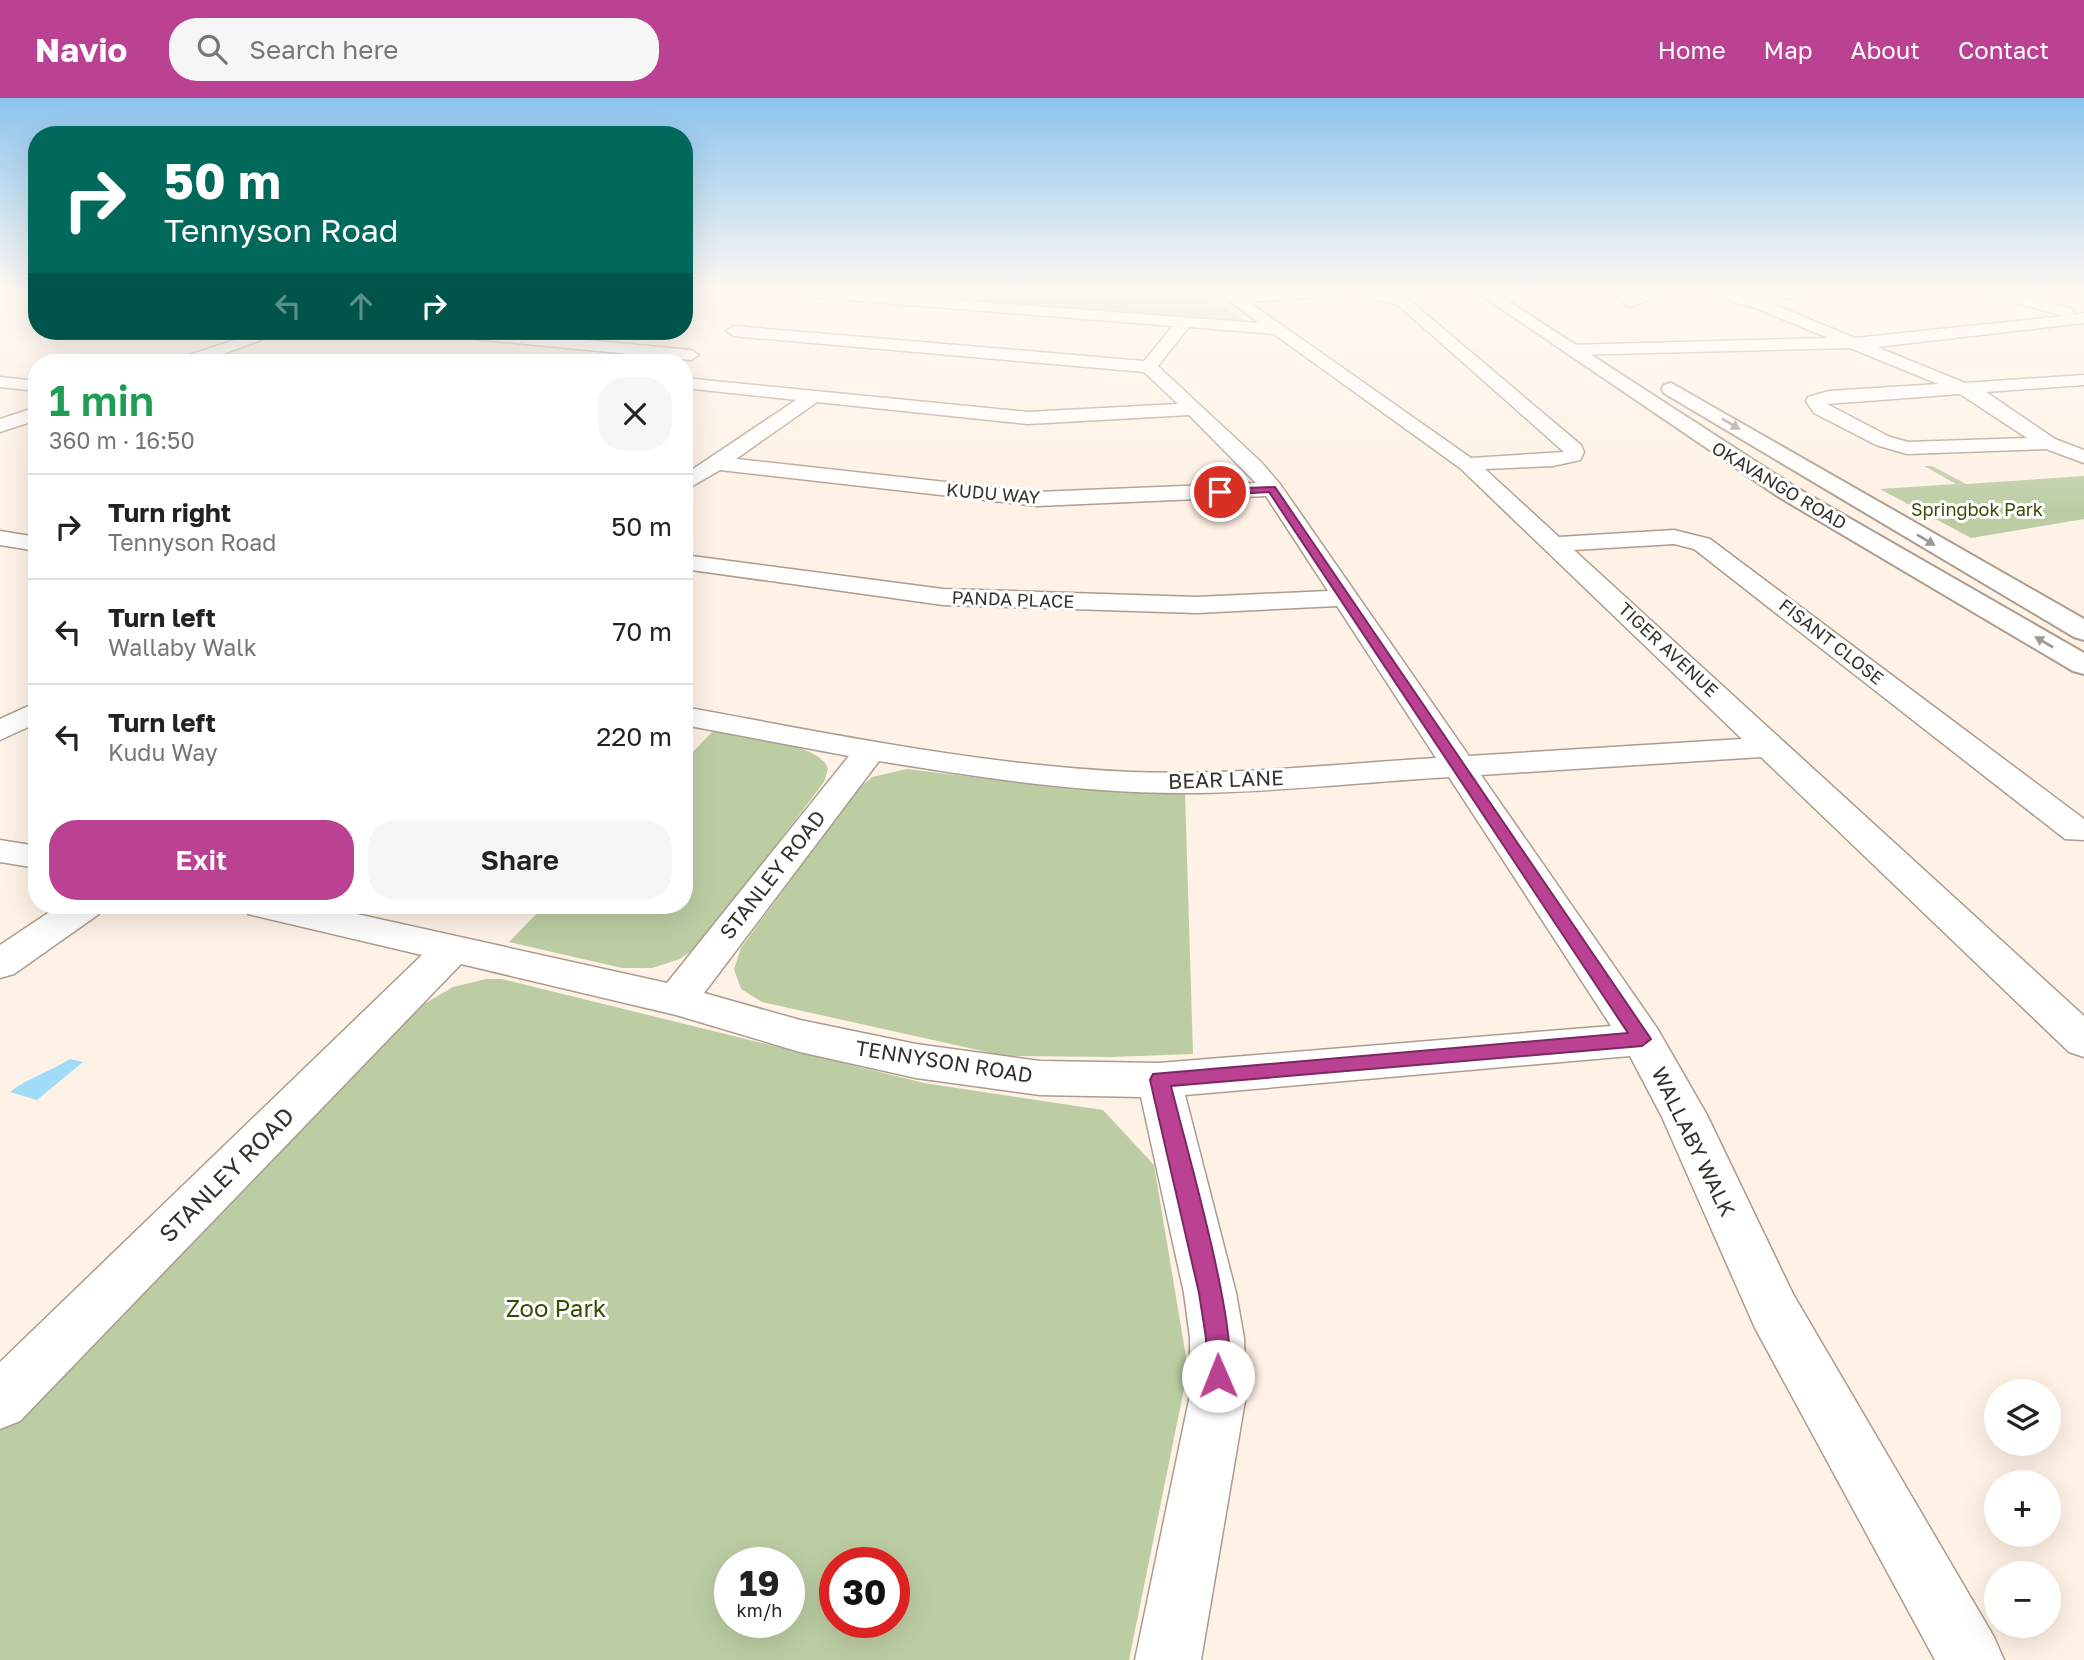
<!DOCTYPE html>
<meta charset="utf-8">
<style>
:root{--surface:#fff;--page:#f6f6f6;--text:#222;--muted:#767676;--line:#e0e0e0;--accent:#bb4193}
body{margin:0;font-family:"Golos Text",sans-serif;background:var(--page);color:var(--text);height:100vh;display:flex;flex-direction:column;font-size:26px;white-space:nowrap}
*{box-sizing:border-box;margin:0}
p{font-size:23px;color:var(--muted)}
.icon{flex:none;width:38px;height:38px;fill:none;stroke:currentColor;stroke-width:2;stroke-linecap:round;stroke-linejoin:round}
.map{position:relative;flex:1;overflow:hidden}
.sheet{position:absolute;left:28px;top:256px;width:665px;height:560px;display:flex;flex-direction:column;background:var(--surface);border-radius:28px;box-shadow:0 7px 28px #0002}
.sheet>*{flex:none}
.guide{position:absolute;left:28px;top:28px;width:665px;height:214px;border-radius:28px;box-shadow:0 7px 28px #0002;background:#00695c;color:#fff;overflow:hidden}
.tools{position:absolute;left:1984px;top:1281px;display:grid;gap:14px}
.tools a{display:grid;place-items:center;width:77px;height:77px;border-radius:50%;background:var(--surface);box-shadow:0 7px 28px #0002;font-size:35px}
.speed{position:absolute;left:714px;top:1449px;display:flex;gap:14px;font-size:35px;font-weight:700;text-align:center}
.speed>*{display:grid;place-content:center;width:91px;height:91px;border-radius:50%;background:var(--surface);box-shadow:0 7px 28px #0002;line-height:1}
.speed small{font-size:18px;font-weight:400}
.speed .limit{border:10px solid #d22;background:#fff;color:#111}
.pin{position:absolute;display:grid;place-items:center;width:60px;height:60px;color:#fff;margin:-30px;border:4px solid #fff;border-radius:50%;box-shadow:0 2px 7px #0007}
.me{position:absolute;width:77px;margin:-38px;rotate:359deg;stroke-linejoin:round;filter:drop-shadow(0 0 5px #0008)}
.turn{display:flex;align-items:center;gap:24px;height:147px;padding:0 21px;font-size:32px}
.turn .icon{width:91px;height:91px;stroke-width:2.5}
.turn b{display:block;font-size:49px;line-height:60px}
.lanes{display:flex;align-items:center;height:66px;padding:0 21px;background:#0003;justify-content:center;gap:35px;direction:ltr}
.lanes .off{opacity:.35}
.round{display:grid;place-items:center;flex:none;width:74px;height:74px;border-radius:28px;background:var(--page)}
.overview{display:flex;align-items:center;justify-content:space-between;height:119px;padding:0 21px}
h1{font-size:42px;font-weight:600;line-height:52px;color:#1e9e55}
.action{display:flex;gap:14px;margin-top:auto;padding:14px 21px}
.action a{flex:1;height:80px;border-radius:28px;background:var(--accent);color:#fff;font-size:28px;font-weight:600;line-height:80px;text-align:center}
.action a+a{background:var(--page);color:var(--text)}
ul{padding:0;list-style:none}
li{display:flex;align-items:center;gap:21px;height:105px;padding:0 21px;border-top:2px solid var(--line)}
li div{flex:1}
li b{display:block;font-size:26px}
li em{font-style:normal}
header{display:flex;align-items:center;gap:42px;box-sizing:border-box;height:98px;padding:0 35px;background:var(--accent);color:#fff}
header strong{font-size:33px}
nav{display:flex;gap:38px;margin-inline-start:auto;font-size:24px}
.search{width:490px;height:63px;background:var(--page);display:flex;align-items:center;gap:18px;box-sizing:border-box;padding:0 24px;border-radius:28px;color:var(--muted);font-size:26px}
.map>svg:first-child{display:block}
.green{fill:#bccda3;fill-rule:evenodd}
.water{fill:#a0dcf8}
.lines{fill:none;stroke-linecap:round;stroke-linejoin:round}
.minor-casing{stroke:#ab9c8e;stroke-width:3}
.secondary-casing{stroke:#ab9c8e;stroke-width:4}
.minor{fill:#fff;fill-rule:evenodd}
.secondary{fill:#fff;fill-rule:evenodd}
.oneway{fill:#9c9896}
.route{fill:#bb4193;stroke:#7a2a60;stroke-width:2}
.labels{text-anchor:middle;stroke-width:6;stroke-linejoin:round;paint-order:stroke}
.far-street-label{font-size:18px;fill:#38322c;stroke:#fff}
.far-park-label{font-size:18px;fill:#364c02;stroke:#fff}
.street-label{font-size:21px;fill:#38322c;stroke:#fff}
.near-street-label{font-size:24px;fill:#38322c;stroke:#fff}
.near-park-label{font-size:24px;fill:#364c02;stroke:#fff}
</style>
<header>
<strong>Navio</strong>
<div class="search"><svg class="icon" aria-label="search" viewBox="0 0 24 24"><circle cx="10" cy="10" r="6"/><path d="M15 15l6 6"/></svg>Search here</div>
<nav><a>Home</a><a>Map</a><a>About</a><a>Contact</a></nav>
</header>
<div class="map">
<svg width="2084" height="1562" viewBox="0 0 2084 1562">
<rect width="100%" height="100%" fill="#fef1e5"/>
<g class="green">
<polygon points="869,194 1203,194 1246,224"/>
<polygon points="1924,368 1932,368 1966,386 2084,378 2084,421 1971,440 1880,391 1956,386"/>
<path d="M 713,633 C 739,638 821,644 828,671 L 824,684 L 701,846 L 680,861 L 652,870 L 622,870 L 509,844 L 545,807 L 684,807 L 684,663 Z"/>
<polygon points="907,671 1052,689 1185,695 1193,956 1112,959 1005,958 762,904 741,891 734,871 741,850 856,693 872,679"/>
<path d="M 486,881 L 502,881 L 924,985 L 1103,1012 L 1154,1067 L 1188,1271 L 1129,1562 L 0,1562 L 0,1331 L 424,906 L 453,889 ZM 730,1465 L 789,1465 L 789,1524 L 730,1524 ZM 835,1465 L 894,1465 L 894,1524 L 835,1524 Z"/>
</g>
<path class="water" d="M 70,961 L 83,964 L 37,1002 L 10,994 C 29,979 50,974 70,961 Z"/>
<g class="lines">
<g class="minor-casing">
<g id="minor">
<path d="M 790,194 L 849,194 L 1259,225 L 1218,194 L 1238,196 L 1340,194 L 1333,198 L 1249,204 L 1471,360 L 1564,354 L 1398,207 L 1347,194 L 1374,194 L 1408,201 L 1581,347 L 1584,354 L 1580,362 L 1553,368 L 1485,371 L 1559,439 L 1674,432 L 1710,441 L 2084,721 L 2084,742 L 2065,741 L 1694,451 L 1674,446 L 1574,452 L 2084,918 L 2084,959 L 2069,954 L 1761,659 L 1481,677 L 1657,930 L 1707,1017 L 1793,1196 L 1994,1539 L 2004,1562 L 1935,1562 L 1755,1230 L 1662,1019 L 1630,958 L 1185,997 L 1236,1195 L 1244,1240 L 1246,1297 L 1201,1562 L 1135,1562 L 1190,1297 L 1190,1240 L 1184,1195 L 1141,999 L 1040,997 L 916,980 L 800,954 L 676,917 L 461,866 L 20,1323 L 0,1331 L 0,1264 L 422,857 L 248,816 L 242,807 L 316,807 L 667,885 L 849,658 L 684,627 L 684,609 C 832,636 980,667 1130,674 C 1232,678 1335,666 1436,660 L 1337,508 L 1197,515 L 943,507 L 684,471 L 684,457 L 943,491 L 1197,499 L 1328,493 L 1266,398 L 1037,408 L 720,372 L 684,393 L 684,377 L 796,302 L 684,290 L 684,280 L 1028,314 L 1178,306 L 1144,274 L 734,238 L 726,233 L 734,228 L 1144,263 L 1173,228 L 797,198 ZM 1189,229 L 1274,236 L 1460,370 L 1742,641 L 1469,658 L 1280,386 L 1261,364 L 1158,268 ZM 817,304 L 1028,326 L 1189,317 L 1256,385 L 1037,394 L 736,361 ZM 879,663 C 982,680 1087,696 1192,695 C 1278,694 1364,684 1449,679 L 1611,928 L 1159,965 L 1040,963 L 916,946 L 800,922 L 704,895 Z"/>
<polygon points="1650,194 1670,194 1630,209 1623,205"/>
<path d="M 1698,194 L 1724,194 L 1744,198 L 1768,194 L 1812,194 L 1805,198 L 1765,203 L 1855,240 L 2064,218 L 1987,197 L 1985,194 L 2008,194 L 2073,211 L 2074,217 L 2084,215 L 2084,225 L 1877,249 L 1965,285 L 2084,277 L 2084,287 L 1986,294 L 2055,341 L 2084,352 L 2084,365 L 2046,351 L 1907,356 L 1876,347 L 1814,315 L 1806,303 L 1808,299 L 1829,293 L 1938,286 L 1850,250 L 1570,257 L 1562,252 L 1570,247 L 1828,240 L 1753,209 ZM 1960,296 L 2027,340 L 1908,344 L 1890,339 L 1827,306 Z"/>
<polygon points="262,233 285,233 202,264 177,264 180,260"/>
<polygon points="436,233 491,233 691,252 699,257 691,262 444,238"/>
<polygon points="0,279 37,283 37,293 0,289"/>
<polygon points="37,309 37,322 0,334 0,321"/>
<polygon points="0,433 37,439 37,453 0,447"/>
<polygon points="37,604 37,625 0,642 0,621"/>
<polygon points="0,742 37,748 37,770 0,764"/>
<polygon points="60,807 105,807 99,816 14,876 0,880 0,847"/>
</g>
</g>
<g class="secondary-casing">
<g id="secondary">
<polygon points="1477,194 1494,194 1795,389 2084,555 2084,576 2073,573 1779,399"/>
<polygon points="1671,285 2084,521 2084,542 2074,539 1664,295 1662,291 1664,287"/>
</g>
</g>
<use href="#minor" class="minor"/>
<use href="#secondary" class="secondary"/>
</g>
<defs><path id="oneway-solid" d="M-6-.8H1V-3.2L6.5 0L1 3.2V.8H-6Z" transform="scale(1.75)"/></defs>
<g class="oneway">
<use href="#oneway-solid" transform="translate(1731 326) rotate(31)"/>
<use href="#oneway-solid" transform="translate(1926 442) rotate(31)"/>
<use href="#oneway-solid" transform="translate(2044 544) rotate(-150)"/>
</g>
<linearGradient id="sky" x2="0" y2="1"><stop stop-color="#8bc4ee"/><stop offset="0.47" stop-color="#fff9f3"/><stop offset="1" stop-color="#fff9f3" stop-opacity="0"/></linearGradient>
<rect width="2084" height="412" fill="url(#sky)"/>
<path class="route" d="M 1275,389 L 1651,941 L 1642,948 L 1171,988 C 1184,1042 1244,1245 1227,1286 L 1218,1290 L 1210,1286 L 1206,1278 L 1206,1240 L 1199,1195 L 1150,982 L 1153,976 L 1628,935 L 1269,394 L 1220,397 L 1215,394 L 1220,391 Z"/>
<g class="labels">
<g class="far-street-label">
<text transform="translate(1779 388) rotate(31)" y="6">OKAVANGO ROAD</text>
<text transform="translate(993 396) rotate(5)" y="6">KUDU WAY</text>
<text transform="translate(1013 502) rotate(2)" y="6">PANDA PLACE</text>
<text transform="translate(1831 544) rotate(38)" y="6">FISANT CLOSE</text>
<text transform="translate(1668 552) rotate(43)" y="6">TIGER AVENUE</text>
</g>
<g class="far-park-label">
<text x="1977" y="418">Springbok Park</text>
</g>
<g class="street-label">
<text transform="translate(1226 682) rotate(-2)" y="7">BEAR LANE</text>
<text transform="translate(773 777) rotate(-52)" y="7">STANLEY ROAD</text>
<text transform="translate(944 964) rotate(9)" y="7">TENNYSON ROAD</text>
<text transform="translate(1693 1044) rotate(64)" y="7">WALLABY WALK</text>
</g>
<g class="near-street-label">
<text transform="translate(227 1077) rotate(-45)" y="8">STANLEY ROAD</text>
</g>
<g class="near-park-label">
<text x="556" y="1219">Zoo Park</text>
</g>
</g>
</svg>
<div class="tools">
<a><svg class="icon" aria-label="layers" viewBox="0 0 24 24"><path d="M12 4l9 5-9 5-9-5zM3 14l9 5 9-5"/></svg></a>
<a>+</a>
<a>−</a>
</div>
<div class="speed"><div>19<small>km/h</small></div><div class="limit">30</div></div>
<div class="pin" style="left:1220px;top:394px;background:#d93025"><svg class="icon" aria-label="arrive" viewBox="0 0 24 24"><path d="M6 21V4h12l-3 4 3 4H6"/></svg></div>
<svg class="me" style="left:1218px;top:1278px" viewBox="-20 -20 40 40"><circle r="19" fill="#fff"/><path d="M0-13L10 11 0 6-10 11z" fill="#bb4193"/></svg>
<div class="guide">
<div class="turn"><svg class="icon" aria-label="right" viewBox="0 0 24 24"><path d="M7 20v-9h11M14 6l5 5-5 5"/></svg><div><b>50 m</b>Tennyson Road</div></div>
<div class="lanes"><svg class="icon off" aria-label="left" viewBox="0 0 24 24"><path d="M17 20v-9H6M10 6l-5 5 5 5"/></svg><svg class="icon off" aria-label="ahead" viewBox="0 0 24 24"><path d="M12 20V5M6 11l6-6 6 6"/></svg><svg class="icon" aria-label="right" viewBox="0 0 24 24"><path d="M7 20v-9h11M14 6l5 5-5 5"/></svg></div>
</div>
<section class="sheet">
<div class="overview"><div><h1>1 min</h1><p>360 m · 16:50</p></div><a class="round"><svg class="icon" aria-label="close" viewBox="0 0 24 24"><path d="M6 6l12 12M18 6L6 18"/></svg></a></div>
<ul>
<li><svg class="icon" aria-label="right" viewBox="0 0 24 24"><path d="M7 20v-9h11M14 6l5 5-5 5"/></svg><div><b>Turn right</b><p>Tennyson Road</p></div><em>50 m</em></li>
<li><svg class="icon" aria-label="left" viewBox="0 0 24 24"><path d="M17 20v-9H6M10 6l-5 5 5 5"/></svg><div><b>Turn left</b><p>Wallaby Walk</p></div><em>70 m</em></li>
<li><svg class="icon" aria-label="left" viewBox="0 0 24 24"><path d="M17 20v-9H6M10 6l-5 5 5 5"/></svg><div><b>Turn left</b><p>Kudu Way</p></div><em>220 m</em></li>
</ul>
<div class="action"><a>Exit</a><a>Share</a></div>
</section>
</div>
